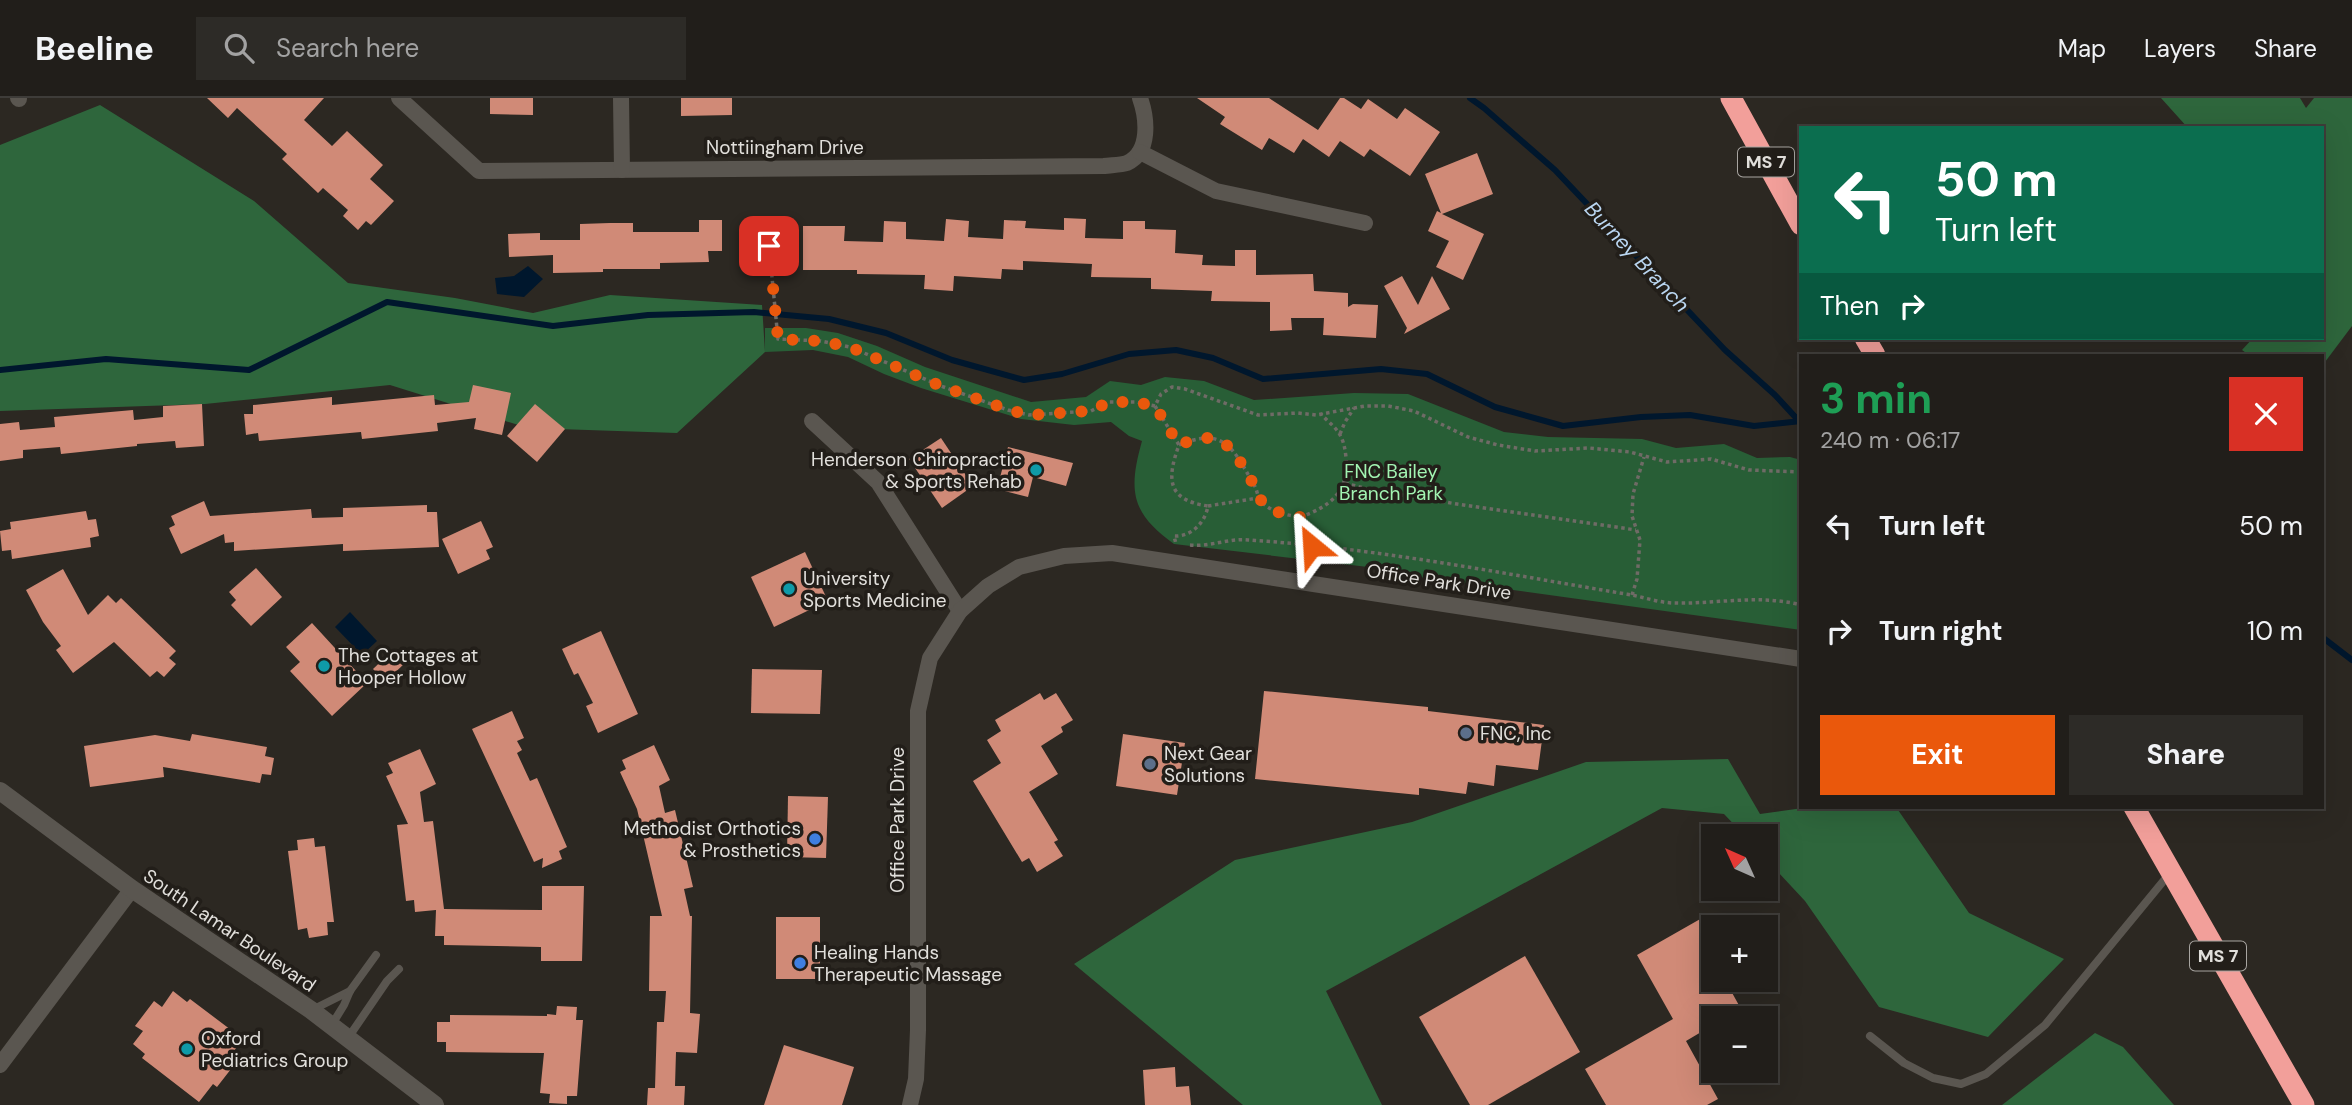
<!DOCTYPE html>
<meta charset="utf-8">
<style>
:root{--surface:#211e1a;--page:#2d2b27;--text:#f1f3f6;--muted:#a2a2a2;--line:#3e3c39;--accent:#ea580c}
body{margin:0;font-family:"DM Sans",sans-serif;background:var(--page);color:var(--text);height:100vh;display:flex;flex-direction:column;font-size:26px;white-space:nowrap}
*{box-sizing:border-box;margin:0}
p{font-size:23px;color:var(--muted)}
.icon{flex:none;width:38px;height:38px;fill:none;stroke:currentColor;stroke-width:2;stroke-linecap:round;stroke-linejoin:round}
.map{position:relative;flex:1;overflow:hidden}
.panel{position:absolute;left:1799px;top:256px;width:525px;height:455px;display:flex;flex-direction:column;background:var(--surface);border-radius:0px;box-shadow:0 7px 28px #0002,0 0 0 2px var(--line)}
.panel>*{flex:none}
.banner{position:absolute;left:1799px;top:28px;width:525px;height:214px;border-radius:0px;box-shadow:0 7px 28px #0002,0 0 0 2px var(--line);background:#0b6e4f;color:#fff;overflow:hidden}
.needle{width:46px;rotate:315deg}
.fabs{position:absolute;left:1701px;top:726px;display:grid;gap:14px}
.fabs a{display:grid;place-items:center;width:77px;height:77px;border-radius:0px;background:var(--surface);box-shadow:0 7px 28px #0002,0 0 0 2px var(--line);font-size:35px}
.pin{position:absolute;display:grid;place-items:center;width:60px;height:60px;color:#fff;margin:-30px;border-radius:14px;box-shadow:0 4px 10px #0006}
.me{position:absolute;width:77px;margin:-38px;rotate:333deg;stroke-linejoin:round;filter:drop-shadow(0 0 5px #0008)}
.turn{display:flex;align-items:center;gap:24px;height:147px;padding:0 21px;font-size:32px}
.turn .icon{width:91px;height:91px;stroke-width:2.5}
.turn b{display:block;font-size:49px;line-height:60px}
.then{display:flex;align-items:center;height:66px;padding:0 21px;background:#0003;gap:14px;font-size:26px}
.round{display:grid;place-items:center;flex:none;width:74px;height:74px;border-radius:0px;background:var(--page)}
.overview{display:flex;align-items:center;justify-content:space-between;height:119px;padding:0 21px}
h1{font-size:42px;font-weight:700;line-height:52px;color:#1e9e55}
.action{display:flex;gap:14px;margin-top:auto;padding:14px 21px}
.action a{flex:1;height:80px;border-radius:0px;background:var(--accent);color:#fff;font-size:28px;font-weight:700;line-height:80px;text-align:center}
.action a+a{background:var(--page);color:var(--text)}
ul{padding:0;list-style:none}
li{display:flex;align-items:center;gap:21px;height:105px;padding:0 21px}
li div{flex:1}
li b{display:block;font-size:26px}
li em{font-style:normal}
header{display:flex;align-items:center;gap:42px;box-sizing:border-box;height:98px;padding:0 35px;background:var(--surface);border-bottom:2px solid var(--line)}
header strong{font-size:33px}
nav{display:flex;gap:38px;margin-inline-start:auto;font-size:24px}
.search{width:490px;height:63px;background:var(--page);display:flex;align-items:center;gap:18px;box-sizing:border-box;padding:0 24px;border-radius:0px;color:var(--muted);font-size:26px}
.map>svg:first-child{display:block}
.green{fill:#285e36}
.forest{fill:#2e663c}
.water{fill:#00172d}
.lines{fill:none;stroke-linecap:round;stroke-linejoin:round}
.stream{stroke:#00172d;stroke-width:6}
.building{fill:#d08a77}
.path{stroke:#6f6b66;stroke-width:3.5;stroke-dasharray:3.5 3.5;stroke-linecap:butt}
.lane{stroke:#5a5650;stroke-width:8}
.street{stroke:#5a5650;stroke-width:16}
.secondary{stroke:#5a5650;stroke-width:18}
.highway{stroke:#f29f9a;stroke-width:21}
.route{stroke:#ea580c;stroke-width:12;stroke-dasharray:0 21.6}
.culture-dot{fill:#0f9aa8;stroke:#221e19;stroke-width:2.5}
.service-dot{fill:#5c6f8a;stroke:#221e19;stroke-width:2.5}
.shop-dot{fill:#3f7fe0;stroke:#221e19;stroke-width:2.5}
.labels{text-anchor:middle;stroke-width:7;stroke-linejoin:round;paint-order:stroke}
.shield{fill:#221e19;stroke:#a8a5a1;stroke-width:2}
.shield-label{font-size:18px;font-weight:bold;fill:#e1dfdb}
.street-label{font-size:19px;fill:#e1dfdb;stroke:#221e19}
.poi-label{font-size:19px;fill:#e1dfdb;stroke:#221e19;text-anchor:start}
.park-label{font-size:19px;fill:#a2f4b2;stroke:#221e19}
.water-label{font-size:21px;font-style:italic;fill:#bad6f1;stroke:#221e19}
</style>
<header>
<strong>Beeline</strong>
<div class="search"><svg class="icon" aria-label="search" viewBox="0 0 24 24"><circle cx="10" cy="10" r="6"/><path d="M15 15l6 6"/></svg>Search here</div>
<nav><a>Map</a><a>Layers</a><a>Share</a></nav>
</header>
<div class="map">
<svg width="2352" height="1007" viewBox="0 0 2352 1007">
<rect width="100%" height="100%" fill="#2c2822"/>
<path class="green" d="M 765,230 L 806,230 L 838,235 L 877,248 L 925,269 L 1031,304 L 1086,299 L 1110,283 L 1141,287 L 1165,279 L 1204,283 L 1254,302 L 1354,295 L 1408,296 L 1504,334 L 1548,339 L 1642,341 L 1676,350 L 1724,346 L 1757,360 L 1790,359 L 1801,362 L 1801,532 L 1419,479 L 1368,469 L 1174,446 C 1131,415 1128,393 1142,343 L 1129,338 L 1111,324 L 1074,327 L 1021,321 L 921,290 L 884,276 L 848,259 L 813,252 L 765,254 Z"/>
<g class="forest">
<polygon points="2161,0 2300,0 2306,10 2314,0 2352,0 2352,228 2322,268 2322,257 2249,257 2242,252 2253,240 2322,240 2322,30 2188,30"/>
<polygon points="100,7 254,103 348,185 455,200 533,215 610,197 762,207 765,254 677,335 528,330 390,287 205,306 0,313 0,47"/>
<polygon points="1728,661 1760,716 1810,709 1896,709 1969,815 2064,861 1988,939 1879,909 1805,803 1766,761 1766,738 1745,738 1724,716 1662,710 1326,893 1382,1007 1243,1007 1074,866 1235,762 1412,724 1586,664"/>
<polygon points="2095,935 2123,949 2174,1007 2002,1007"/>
</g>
<g class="water">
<polygon points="528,168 543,181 524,199 497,196 495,180 514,178"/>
<polygon points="350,514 377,543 362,557 335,529"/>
</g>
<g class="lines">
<g class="stream">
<polyline points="1470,0 1484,10 1555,72 1725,252 1775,297 1799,323"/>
<polyline points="0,272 106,261 249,272 387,204 553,228 648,217 754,214 829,221 886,235 952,262 1024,282 1062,276 1129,256 1176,252 1213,260 1263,281 1381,271 1427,276 1495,309 1563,328 1641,319 1690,317 1754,328 1801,323"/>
<polyline points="2322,539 2352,562"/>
</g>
</g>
<g class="building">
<polygon points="207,0 324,0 304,22 332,48 347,33 383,67 370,81 394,103 371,127 366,123 358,132 343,118 348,112 323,90 318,95 282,61 287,56 237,10 228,20"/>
<polygon points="490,0 533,0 533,17 490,16"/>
<polygon points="681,0 732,0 732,17 681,18"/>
<polygon points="1197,0 1269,0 1318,32 1340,0 1344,0 1361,11 1368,1 1397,21 1405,10 1440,34 1410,78 1370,51 1364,59 1340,43 1329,59 1303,41 1294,55 1269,40 1262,52 1220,26 1225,19"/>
<polygon points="1477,55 1493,96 1442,116 1484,136 1463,182 1436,169 1449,143 1428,133 1437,113 1441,115 1425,76"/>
<polygon points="1064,120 1086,121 1085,140 1123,141 1123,123 1145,123 1145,131 1176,132 1175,155 1203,157 1202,167 1235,168 1235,152 1256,152 1256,177 1313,176 1314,193 1348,195 1348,209 1353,206 1378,207 1376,240 1323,237 1324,220 1291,220 1292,232 1270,233 1270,204 1211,203 1212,193 1151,191 1151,180 1091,179 1092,166 1023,163 1023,172 1002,171 1001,181 954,178 953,193 924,191 925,177 857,176 857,172 803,172 803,128 845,128 844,143 883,144 884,123 906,124 906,141 944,143 946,121 969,123 968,139 1003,141 1004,122 1026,123 1025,130 1064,132"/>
<polygon points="699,122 722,122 722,153 708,153 709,164 660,165 660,171 603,171 603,174 553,175 553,157 509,159 508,136 540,135 540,142 580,142 580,126 610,125 633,125 633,134 699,134"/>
<polygon points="1402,178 1418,207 1432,178 1450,211 1404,236 1407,230 1384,188"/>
<polygon points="473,287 511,295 502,337 474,331 476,320 437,325 438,333 362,341 361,334 259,343 258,335 246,337 244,316 253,316 253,307 332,299 332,307 434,297 435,307 469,304"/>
<polygon points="202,306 204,348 176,350 175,343 137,346 137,348 61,356 60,349 23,352 23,360 0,363 0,326 19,324 20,332 55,329 54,319 133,312 134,322 163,319 163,308"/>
<polygon points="535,306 565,331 537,364 507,338"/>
<polygon points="941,340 973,388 942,410 909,361"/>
<polygon points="1008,349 1073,365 1066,388 1033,379 1028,399 997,391"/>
<polygon points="204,403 210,418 311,411 312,420 343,419 343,410 427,407 427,414 437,414 439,449 343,453 343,446 234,453 234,444 225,445 224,436 181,456 169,430 175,427 171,418"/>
<polygon points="86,413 88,422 96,421 99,438 90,440 91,449 12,461 11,452 2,453 0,433 11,431 10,424"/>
<polygon points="481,423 493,449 486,452 490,461 458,476 442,441"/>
<polygon points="805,454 828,503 774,529 751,479"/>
<polygon points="256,470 282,499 251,528 231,507 236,502 229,494"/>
<polygon points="63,471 88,517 108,497 116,505 121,500 176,553 169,560 176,566 164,579 157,573 150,579 114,544 73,575 56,552 61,548 43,524 26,492"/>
<polygon points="312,525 367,585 332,618 290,573 300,564 286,549"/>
<polygon points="601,533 638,616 598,635 586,608 593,605 578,575 574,577 562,551"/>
<polygon points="393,552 405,565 385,584 373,571"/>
<polygon points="752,571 822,572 820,616 751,615"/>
<polygon points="1264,593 1428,609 1428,613 1544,627 1538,672 1496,667 1494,688 1468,684 1466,696 1419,690 1419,697 1255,681"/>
<polygon points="1040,595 1044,602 1056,595 1073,622 1061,629 1063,634 1041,648 1058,676 1029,694 1058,742 1054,744 1063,758 1037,774 1029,760 1022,764 973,683 1001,665 987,642 1001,633 995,622"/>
<polygon points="512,613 524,640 517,643 522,652 517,655 530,683 537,680 567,749 559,753 562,761 542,770 543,760 534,764 472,631"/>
<polygon points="192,636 267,649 265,658 274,660 271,677 262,676 260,685 163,669 164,679 90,689 84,648 155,637 190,643"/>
<polygon points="1123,636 1185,645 1177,697 1116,688"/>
<polygon points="654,647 670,682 659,688 665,715 675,712 693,789 684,791 690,818 692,818 690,915 700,916 697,955 676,954 675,988 685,988 684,1007 647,1007 648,990 655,990 657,924 664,924 666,893 649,893 650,818 662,818 637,711 620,674 626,671 622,662"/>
<polygon points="420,651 436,686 420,694 424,724 433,723 444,811 542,812 542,788 584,788 582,863 541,863 541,849 444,847 444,838 435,838 436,812 415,814 414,802 406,803 397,727 408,726 386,678 393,675 388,665"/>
<polygon points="788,698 828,699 826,760 787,759"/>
<polygon points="314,740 315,749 325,748 334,824 327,824 328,837 309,840 307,830 298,832 288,753 298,752 297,742"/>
<rect x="776" y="819" width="44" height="62"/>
<polygon points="1702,820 1713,841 1713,882 1725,882 1741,911 1724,920 1713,920 1713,927 1686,943 1718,1001 1707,1007 1606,1007 1585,971 1673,921 1637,857"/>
<polygon points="1525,858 1580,954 1488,1007 1470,1007 1419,919"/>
<polygon points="173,893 187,904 190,901 243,941 231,957 238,962 217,989 213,986 199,1004 142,960 145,956 133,946 143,933 135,928 154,903 162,909"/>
<polygon points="557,908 577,909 576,922 583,922 577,998 567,998 567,1006 549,1005 550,996 540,995 544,955 446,954 446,944 437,944 437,924 450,924 450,917 547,918 547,916 556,917"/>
<polygon points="784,947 854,969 842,1007 764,1007"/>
<polygon points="1175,969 1176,989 1189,988 1191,1007 1145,1007 1143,972"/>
</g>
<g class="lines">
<g class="path">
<polyline points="769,148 778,241 821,243 850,249 941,288 1008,312 1029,317 1091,313 1109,304 1136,304 1155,308 1161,296 1172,289 1185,291 1258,317 1298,315 1316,317 1365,308 1388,308 1414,313 1468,339 1498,347 1535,353 1589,350 1630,354 1667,364 1711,361 1749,372 1801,374"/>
<path d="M 1155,308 L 1179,347 C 1167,380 1166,402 1208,408 C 1205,425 1191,439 1174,438 L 1176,446"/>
<polyline points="1340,336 1345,324 1354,310"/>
<path d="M 1179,347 C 1224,328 1233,350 1254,387 C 1257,391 1257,397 1260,402 C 1270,414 1285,417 1300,419 L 1312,440 L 1312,448"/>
<polyline points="1345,385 1371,392 1457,406 1636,432"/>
<polyline points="1208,408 1258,400"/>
<path d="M 1300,419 C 1330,409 1350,393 1346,359 C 1345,351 1344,344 1340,337 C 1336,329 1327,323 1321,316"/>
<path d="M 1190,447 C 1210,449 1229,440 1248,442 C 1377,450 1505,476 1632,497 C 1646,500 1661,505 1675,505 C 1718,506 1759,496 1801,507"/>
<polyline points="1632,497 1637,481 1640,442 1632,418 1633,396 1644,359"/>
</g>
<g class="lane">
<polyline points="312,912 350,893"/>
<polyline points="331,928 344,907 350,893 376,857"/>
<polyline points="1870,938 1904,965 1933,980 1961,986 1986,976 2045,927 2170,775"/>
<polyline points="348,940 387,883 399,871"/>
</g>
<g class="street">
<polyline points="18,0 19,1"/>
<path d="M 399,0 L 479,73 L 1104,68 C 1111,67 1121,67 1127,65 C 1151,54 1147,20 1140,0"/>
<polyline points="621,0 622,72"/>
<polyline points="1140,54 1216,93 1365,125"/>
<polyline points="812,323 878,384 960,513"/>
<polyline points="0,967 132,791"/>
<polyline points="910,1007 916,981 918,932 918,613 930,560 960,513 988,488 1019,469 1064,458 1112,455 1801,561"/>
</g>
<polyline class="secondary" points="0,693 132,791 311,912 435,1007"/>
<g class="highway">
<polyline points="1731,0 1801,127"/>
<polyline points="1865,240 1875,257"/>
<polyline points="2134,709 2304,1007"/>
</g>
</g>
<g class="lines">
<path class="route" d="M 769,148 L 778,241 L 821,243 L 850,249 L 941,288 L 1009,312 L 1029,317 L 1091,313 L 1109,304 L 1136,304 L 1155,308 L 1179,347 C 1224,328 1232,350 1254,387 C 1257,391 1257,397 1260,401 C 1270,414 1285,417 1300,419 L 1312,440 L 1312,448"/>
</g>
<g class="culture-dot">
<circle cx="1036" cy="372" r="7"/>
<circle cx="789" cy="491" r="7"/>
<circle cx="324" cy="568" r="7"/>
<circle cx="187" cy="951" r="7"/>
</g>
<g class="service-dot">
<circle cx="1466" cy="635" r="7"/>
<circle cx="1150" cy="666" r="7"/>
</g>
<g class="shop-dot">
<circle cx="815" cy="741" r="7"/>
<circle cx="800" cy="865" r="7"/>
</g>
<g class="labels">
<g class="shield">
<rect x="1738" y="49.5" width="56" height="29" rx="5"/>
<rect x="2190" y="843.5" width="56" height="29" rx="5"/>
</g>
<g class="shield-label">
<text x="1766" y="70">MS 7</text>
<text x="2218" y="864">MS 7</text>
</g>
<g class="street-label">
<text x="785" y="56">Nottiingham Drive</text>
<text transform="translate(1439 483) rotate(9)" y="7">Office Park Drive</text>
<text transform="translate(897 722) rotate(-90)" y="7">Office Park Drive</text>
<text transform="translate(230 832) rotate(34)" y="7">South Lamar Boulevard</text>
</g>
<g class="poi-label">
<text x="1022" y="368" text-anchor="end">Henderson Chiropractic<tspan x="1022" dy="22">&amp; Sports Rehab</tspan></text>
<text x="803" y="487">University<tspan x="803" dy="22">Sports Medicine</tspan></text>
<text x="338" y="564">The Cottages at<tspan x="338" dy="22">Hooper Hollow</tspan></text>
<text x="1480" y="642">FNC, Inc</text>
<text x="1164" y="662">Next Gear<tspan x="1164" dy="22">Solutions</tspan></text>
<text x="801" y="737" text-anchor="end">Methodist Orthotics<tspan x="801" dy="22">&amp; Prosthetics</tspan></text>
<text x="814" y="861">Healing Hands<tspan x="814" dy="22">Therapeutic Massage</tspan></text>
<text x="201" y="947">Oxford<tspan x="201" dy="22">Pediatrics Group</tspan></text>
</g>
<g class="park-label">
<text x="1391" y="380">FNC Bailey<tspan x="1391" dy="22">Branch Park</tspan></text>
</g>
<g class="water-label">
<text transform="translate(1637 159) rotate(47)" y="7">Burney Branch</text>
</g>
</g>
</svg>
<div class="fabs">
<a><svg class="needle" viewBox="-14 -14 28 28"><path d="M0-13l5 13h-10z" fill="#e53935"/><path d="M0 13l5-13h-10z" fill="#a2a2a2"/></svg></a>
<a>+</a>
<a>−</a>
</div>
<div class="pin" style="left:769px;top:148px;background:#d93025"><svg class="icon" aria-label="arrive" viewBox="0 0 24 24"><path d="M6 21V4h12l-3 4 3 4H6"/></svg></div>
<svg class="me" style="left:1312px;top:448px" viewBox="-20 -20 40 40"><path d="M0-17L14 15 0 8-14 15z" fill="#ea580c" stroke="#fff" stroke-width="4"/></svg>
<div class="banner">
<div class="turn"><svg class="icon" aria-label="left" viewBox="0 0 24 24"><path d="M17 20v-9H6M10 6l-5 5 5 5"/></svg><div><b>50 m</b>Turn left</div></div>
<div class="then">Then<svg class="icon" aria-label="right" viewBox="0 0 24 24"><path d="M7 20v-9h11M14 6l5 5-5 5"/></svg></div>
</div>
<section class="panel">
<div class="overview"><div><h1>3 min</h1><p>240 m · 06:17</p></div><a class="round" style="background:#d93025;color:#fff"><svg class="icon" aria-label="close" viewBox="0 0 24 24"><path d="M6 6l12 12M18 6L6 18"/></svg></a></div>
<ul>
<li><svg class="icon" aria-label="left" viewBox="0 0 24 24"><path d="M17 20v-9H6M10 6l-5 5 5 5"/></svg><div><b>Turn left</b></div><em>50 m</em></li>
<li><svg class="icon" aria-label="right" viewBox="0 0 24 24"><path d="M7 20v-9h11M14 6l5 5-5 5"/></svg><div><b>Turn right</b></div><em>10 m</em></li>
</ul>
<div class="action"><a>Exit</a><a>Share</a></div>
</section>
</div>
